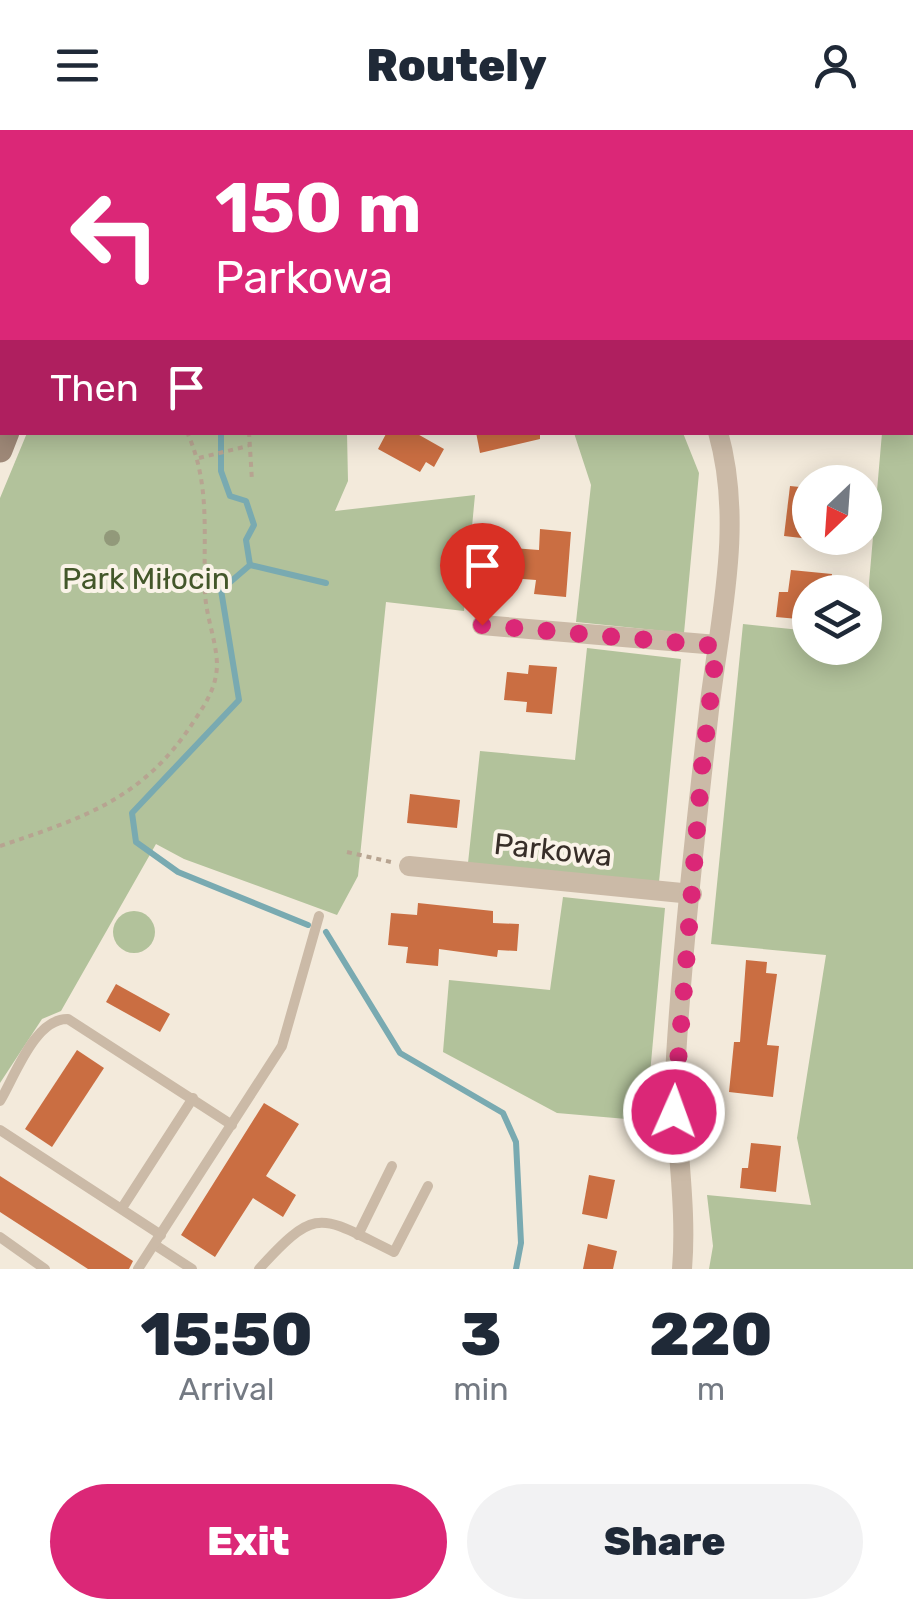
<!DOCTYPE html>
<meta charset="utf-8">
<style>
:root{--surface:#fff;--page:#f2f2f3;--text:#1f2937;--muted:#747a83;--accent:#db2777}
body{margin:0;font-family:Rubik,sans-serif;background:var(--page);color:var(--text);height:100vh;display:flex;flex-direction:column;font-size:38px;white-space:nowrap}
*{box-sizing:border-box;margin:0}
p{font-size:32px;color:var(--muted)}
.icon{flex:none;width:55px;height:55px;fill:none;stroke:currentColor;stroke-width:2;stroke-linecap:round;stroke-linejoin:round}
.map{position:relative;height:1139px;overflow:hidden}
.details{display:flex;flex-direction:column;background:var(--surface);flex:1}
.details>*{flex:none}
.banner{position:absolute;left:0px;top:0px;width:915px;height:305px;box-shadow:0 5px 25px #0003;background:#db2777;color:#fff;overflow:hidden}
.needle{width:65px;rotate:205deg}
.controls{position:absolute;left:792px;top:335px;display:grid;gap:20px}
.controls a{display:grid;place-items:center;width:90px;height:90px;border-radius:50%;background:var(--surface);box-shadow:0 5px 25px #0003;font-size:50px}
.pin{position:absolute;display:grid;place-items:center;width:85px;height:85px;color:#fff;margin:-102px -42px;border-radius:50% 50% 50% 0;rotate:-45deg;box-shadow:0 0 10px #0007}
.pin .icon{rotate:45deg}
.me{position:absolute;width:110px;margin:-55px;rotate:2deg;stroke-linejoin:round;filter:drop-shadow(0 0 8px #0008)}
.turn{display:flex;align-items:center;gap:35px;height:210px;padding:0 50px;font-size:45px}
.turn .icon{width:130px;height:130px;stroke-width:2.5}
.turn b{display:block;font-size:70px;line-height:85px}
.then{display:flex;align-items:center;height:95px;padding:0 50px;background:#0003;gap:20px;font-size:38px}
.eta{display:flex;justify-content:space-evenly;align-items:center;height:170px;text-align:center}
.eta b{font-size:60px;font-weight:800;line-height:70px}
.primary-button{display:flex;gap:20px;margin-top:auto;padding:20px 50px}
.primary-button a{flex:1;height:115px;border-radius:60px;background:var(--accent);color:#fff;font-size:40px;font-weight:800;line-height:115px;text-align:center}
.primary-button a+a{background:var(--page);color:var(--text)}
header{display:flex;justify-content:space-between;align-items:center;height:130px;padding:0 50px;background:var(--surface);font-size:45px;font-weight:800}
.map>svg:first-child{display:block}
.green{fill:#b2c29b}
.lines{fill:none;stroke-linecap:round;stroke-linejoin:round}
.stream{stroke:#79aab1;stroke-width:6}
.building{fill:#ca6e42}
.path{stroke:#b7a491;stroke-width:4;stroke-dasharray:5 5;stroke-linecap:butt}
.lane{stroke:#cbbaa7;stroke-width:10}
.street{stroke:#cbbaa7;stroke-width:20}
.secondary{stroke:#9f8978;stroke-width:25}
.tree{fill:#92997a}
.route{stroke:#db2777;stroke-width:18;stroke-dasharray:0 32.4}
.labels{text-anchor:middle;stroke-width:8;stroke-linejoin:round;paint-order:stroke}
.park-label{font-size:30px;fill:#43572a;stroke:#faf3e8}
.street-label{font-size:30px;fill:#372e28;stroke:#faf3e8}
</style>
<header><svg class="icon" aria-label="menu" viewBox="0 0 24 24"><path d="M4 6h16M4 12h16M4 18h16"/></svg>Routely<svg class="icon" aria-label="person" viewBox="0 0 24 24"><circle cx="12" cy="8" r="4"/><path d="M4 21q1-7 8-7t8 7"/></svg></header>
<div class="map">
<svg width="913" height="1139" viewBox="0 0 913 1139">
<rect width="100%" height="100%" fill="#f3eadb"/>
<g class="green">
<polygon points="711,0 913,0 913,1139 709,1139 713,1116 707,1065 811,1075 797,1008 826,825 711,814 743,494 810,501 810,518 865,518 865,507 872,507 869,453 882,303 912,302 912,2"/>
<polygon points="27,303 347,303 348,351 335,381 475,365 464,481 386,472 358,746 337,785 184,729 156,714 61,881 42,889 0,953 0,368"/>
<polygon points="574,303 683,303 699,343 684,503 576,492 591,355"/>
<polygon points="587,518 681,529 659,752 468,733 480,621 575,630"/>
<polygon points="563,767 665,778 647,977 637,978 638,990 557,983 443,922 449,850 550,860"/>
<circle cx="134" cy="802" r="21"/>
</g>
<g class="lines">
<g class="stream">
<polyline points="0,200 2,200"/>
<polyline points="221,302 221,341 230,366 246,371 254,395 246,410 250,435 221,460 239,570 132,683 136,712 178,742 308,795"/>
<polyline points="250,435 326,453"/>
<polyline points="326,802 400,923 503,983 516,1012 521,1113 516,1139"/>
</g>
</g>
<g class="building">
<polygon points="387,302 414,302 444,319 434,337 426,332 420,342 378,319"/>
<polygon points="476,302 540,302 540,309 480,323"/>
<polygon points="790,356 810,358 810,409 784,406"/>
<polygon points="540,399 571,402 566,467 534,464 536,450 510,448 512,418 539,420"/>
<polygon points="791,440 832,444 830,462 810,462 809,490 776,487 779,462 788,462"/>
<polygon points="529,535 557,537 552,584 526,582 527,572 504,570 507,542 528,544"/>
<polygon points="410,664 460,670 457,698 407,693"/>
<polygon points="418,773 493,781 493,793 519,794 517,821 498,820 497,827 439,819 438,836 406,833 408,817 388,815 391,783 417,785"/>
<polygon points="746,830 767,832 766,843 777,844 767,915 779,916 773,967 729,962 734,912 740,912"/>
<polygon points="116,854 170,884 160,902 106,872"/>
<polygon points="77,920 104,938 52,1017 25,999"/>
<polygon points="264,973 299,994 266,1046 296,1065 283,1087 253,1068 215,1127 181,1105"/>
<polygon points="751,1013 781,1016 776,1062 740,1058 742,1038 748,1038"/>
<polygon points="589,1045 615,1050 607,1089 582,1084"/>
<polygon points="0,1046 133,1131 129,1139 88,1139 0,1082"/>
<polygon points="588,1114 617,1121 613,1139 583,1139"/>
</g>
<g class="lines">
<g class="path">
<polyline points="239,0 242,2"/>
<polyline points="353,2 362,0"/>
<polyline points="373,2 382,0"/>
<polyline points="249,302 252,351"/>
<polyline points="199,328 248,316"/>
<path d="M 0,716 C 83,688 144,669 194,591 C 206,573 216,558 217,536 C 217,511 205,485 205,460 C 203,404 211,355 187,302"/>
<polyline points="347,722 391,732"/>
</g>
<g class="lane">
<polyline points="653,0 654,2"/>
<path d="M 0,971 C 15,946 35,888 68,889 L 232,995"/>
<polyline points="638,984 675,982"/>
<polyline points="0,1000 161,1105"/>
<polyline points="122,1078 193,968"/>
<polyline points="358,1105 392,1036"/>
<polyline points="0,1107 45,1139"/>
<polyline points="155,1115 192,1139"/>
<polyline points="138,1139 282,916 319,786"/>
<path d="M 259,1139 C 318,1074 320,1086 394,1122 L 428,1056"/>
</g>
<g class="street">
<polyline points="599,0 600,2"/>
<polyline points="419,2 428,0"/>
<polyline points="482,495 717,515"/>
<polyline points="409,736 692,764"/>
<path d="M 682,1139 C 688,1068 672,998 676,927 C 683,812 696,695 709,580 C 720,488 744,394 718,302"/>
</g>
<g class="secondary">
<polyline points="37,0 39,2"/>
<polyline points="0,320 7,302"/>
</g>
</g>
<circle class="tree" cx="112" cy="408" r="8"/>
<g class="lines">
<polyline class="route" points="482,495 717,516 702,637 674,982"/>
</g>
<g class="labels">
<g class="park-label">
<text x="146" y="459">Park Miłocin</text>
</g>
<g class="street-label">
<text transform="translate(553 720) rotate(6)" y="10">Parkowa</text>
</g>
</g>
</svg>
<div class="controls">
<a><svg class="needle" viewBox="-14 -14 28 28"><path d="M0-13l5 13h-10z" fill="#e53935"/><path d="M0 13l5-13h-10z" fill="#747a83"/></svg></a>
<a><svg class="icon" aria-label="layers" viewBox="0 0 24 24"><path d="M12 4l9 5-9 5-9-5zM3 14l9 5 9-5"/></svg></a>
</div>
<div class="pin" style="left:482px;top:495px;background:#d93025"><svg class="icon" aria-label="arrive" viewBox="0 0 24 24"><path d="M6 21V4h12l-3 4 3 4H6"/></svg></div>
<svg class="me" style="left:674px;top:982px" viewBox="-20 -20 40 40"><circle r="17" fill="#db2777" stroke="#fff" stroke-width="3"/><path d="M0-11L8 9 0 5-8 9z" fill="#fff"/></svg>
<div class="banner">
<div class="turn"><svg class="icon" aria-label="left" viewBox="0 0 24 24"><path d="M17 20v-9H6M10 6l-5 5 5 5"/></svg><div><b>150 m</b>Parkowa</div></div>
<div class="then">Then<svg class="icon" aria-label="arrive" viewBox="0 0 24 24"><path d="M6 21V4h12l-3 4 3 4H6"/></svg></div>
</div>
</div>
<section class="details">
<div class="eta">
<div><b>15:50</b><p>Arrival</p></div>
<div><b>3</b><p>min</p></div>
<div><b>220</b><p>m</p></div>
</div>
<div class="primary-button"><a>Exit</a><a>Share</a></div>
</section>
